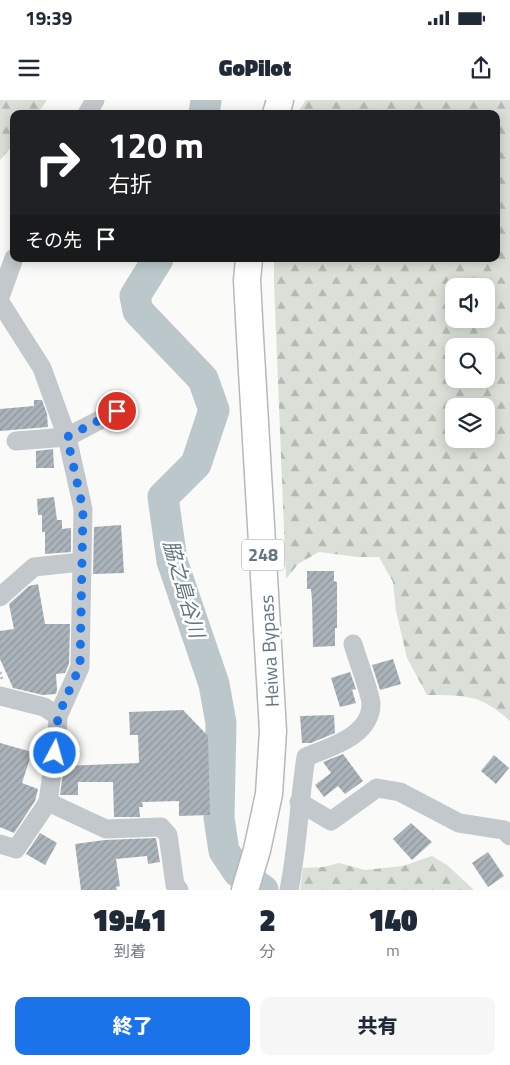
<!DOCTYPE html>
<html lang="ja">
<meta charset="utf-8">
<style>
:root{--surface:#fff;--page:#f6f6f7;--text:#1f2937;--muted:#747a83;--accent:#1a73e8}
body{margin:0;font-family:"Titillium Web","Noto Sans JP",sans-serif;background:var(--page);color:var(--text);height:100vh;display:flex;flex-direction:column;font-size:19px;white-space:nowrap}
*{box-sizing:border-box;margin:0}
p{font-size:16px;color:var(--muted)}
.icon{flex:none;width:28px;height:28px;fill:none;stroke:currentColor;stroke-width:2;stroke-linecap:round;stroke-linejoin:round}
.map{position:relative;height:790px;overflow:hidden}
.details{display:flex;flex-direction:column;background:var(--surface);flex:1}
.details>*{flex:none}
.top-card{position:absolute;left:10px;top:10px;width:490px;height:152px;border-radius:10px;box-shadow:0 2px 12px #0003;background:#202124;color:#fff;overflow:hidden}
.tools{position:absolute;left:445px;top:178px;display:grid;gap:10px}
.tools a{display:grid;place-items:center;width:50px;height:50px;border-radius:10px;background:var(--surface);box-shadow:0 2px 12px #0003;font-size:25px}
.pin{position:absolute;display:grid;place-items:center;width:42px;height:42px;color:#fff;margin:-21px;border:2px solid #fff;border-radius:50%;box-shadow:0 1px 5px #0007}
.me{position:absolute;width:55px;margin:-28px;rotate:6deg;stroke-linejoin:round;filter:drop-shadow(0 0 4px #0008)}
.turn{display:flex;align-items:center;gap:18px;height:105px;padding:0 15px;font-size:22px}
.turn .icon{width:65px;height:65px;stroke-width:2.5}
.turn b{display:block;font-size:35px;line-height:42px}
.then{display:flex;align-items:center;height:48px;padding:0 15px;background:#0003;gap:10px;font-size:19px}
.eta{display:flex;justify-content:space-evenly;align-items:center;height:85px;text-align:center}
.eta b{font-size:30px;font-weight:800;line-height:35px}
.button{display:flex;gap:10px;margin-top:auto;padding:10px 15px}
.button a{flex:1;height:58px;border-radius:10px;background:var(--accent);color:#fff;font-size:20px;font-weight:800;line-height:58px;text-align:center}
.button a+a{background:var(--page);color:var(--text)}
.status{display:flex;justify-content:space-between;align-items:center;height:35px;padding:0 25px;background:var(--surface);direction:ltr}
.status svg{height:14px;fill:currentColor}
header{display:flex;justify-content:space-between;align-items:center;height:65px;padding:0 15px;background:var(--surface);font-size:22px;font-weight:800}
.map>svg:first-child{display:block}
.forest{fill:url(#forest-firs);fill-rule:evenodd}
.lines{fill:none;stroke-linecap:round;stroke-linejoin:round}
.river{stroke:#bbc7cb;stroke-width:31}
.building{fill:url(#building-hatch)}
.highway-casing{stroke:#b4b9bd;stroke-width:29}
.path{stroke:#bbbfc2;stroke-width:3;stroke-dasharray:2.5 2.5;stroke-linecap:butt}
.minor{stroke:#c3c8cc;stroke-width:19}
.highway{stroke:#fff;stroke-width:26}
.route{stroke:#1a73e8;stroke-width:9;stroke-dasharray:0 16.2}
.labels{text-anchor:middle;stroke-width:5;stroke-linejoin:round;paint-order:stroke}
.shield{fill:#fff;stroke:#939fa8;stroke-width:1}
.shield-label{font-size:18px;font-weight:bold;fill:#657683}
.street-label{font-size:19px;fill:#657683;stroke:#fff}
.water-label{font-size:20px;font-style:italic;fill:#60757c;stroke:#fff}
</style>
<div class="status"><b>19:39</b><svg viewBox="0 0 49 12"><path d="M0 12V9h3v3zM5 12V6h3v6zM10 12V3h3v9zM15 12V0h3v12zM26 1h20v11H26zM47 4h2v5h-2z"/></svg></div>
<header><svg class="icon" aria-label="menu" viewBox="0 0 24 24"><path d="M4 6h16M4 12h16M4 18h16"/></svg>GoPilot<svg class="icon" aria-label="share" viewBox="0 0 24 24"><path d="M12 15V3M7 8l5-5 5 5M5 13v7h14v-7"/></svg></header>
<div class="map">
<svg width="510" height="790" viewBox="0 0 510 790">
<defs>
<pattern id="forest-firs" width="22" height="20" patternUnits="userSpaceOnUse" patternTransform="scale(1.25)"><rect width="22" height="20" fill="#dadfd7"/><path d="M5 1l3.5 6h-7zM16 11l3.5 6h-7z" fill="#b4b9b4"/></pattern>
<pattern id="building-hatch" width="6" height="6" patternUnits="userSpaceOnUse" patternTransform="scale(1.25)"><rect width="6" height="6" fill="#aab3b9"/><path d="M-1 1l2-2M0 6l6-6M5 7l2-2" fill="none" stroke="#8e969c"/></pattern>
</defs>
<rect width="100%" height="100%" fill="#fafaf8"/>
<g class="forest">
<polygon points="0,0 47,0 37,14 14,14 14,44 0,60"/>
<path d="M 306,0 L 510,0 L 510,621 C 479,593 466,596 427,595 L 407,558 L 396,511 L 393,482 L 379,457 L 358,457 L 319,452 L 298,464 L 286,479 L 274,183 L 274,159 L 496,159 L 496,14 L 297,14 ZM 486,186 L 486,219 L 454,219 L 454,186 ZM 454,246 L 486,246 L 486,279 L 454,279 ZM 454,306 L 486,306 L 486,339 L 454,339 Z"/>
<polygon points="432,756 447,765 474,790 300,790 303,768 323,767 339,763 365,770 403,766"/>
</g>
<g class="lines">
<g class="river">
<polyline points="204,14 206,0"/>
<polyline points="158,159 135,196 138,211 203,279 214,310 196,364 163,397 172,461 214,584 221,623 219,718 224,751 238,772 263,790"/>
</g>
</g>
<g class="building">
<polygon points="34,300 42,300 47,314 48,327 0,331 0,309 34,306"/>
<polygon points="53,349 54,368 36,368 36,351"/>
<polygon points="54,397 57,420 62,420 62,429 71,428 71,452 45,454 45,432 42,432 42,415 38,415 37,399"/>
<polygon points="121,425 124,473 93,474 94,427"/>
<polygon points="307,471 334,471 334,481 337,482 337,528 335,528 335,546 313,547 312,501 311,489 307,489"/>
<polygon points="38,484 45,524 70,524 69,564 65,573 56,574 57,590 56,594 43,595 13,588 0,559 0,531 14,529 9,504 29,486"/>
<polygon points="393,559 401,584 380,590 372,565"/>
<polygon points="350,572 356,589 352,590 356,603 340,607 331,578"/>
<polygon points="183,610 208,636 210,715 179,716 179,701 142,702 143,707 139,707 140,717 114,717 113,682 78,682 78,695 60,695 64,666 139,663 138,635 130,635 129,612"/>
<polygon points="334,615 335,633 311,643 302,643 300,616"/>
<polygon points="0,643 32,652 22,683 38,689 35,701 14,733 0,727"/>
<polygon points="343,654 363,681 345,694 338,686 324,697 315,685 331,673 323,662"/>
<polygon points="494,655 509,668 496,684 481,671"/>
<polygon points="411,723 432,742 412,760 393,739"/>
<polygon points="40,733 57,743 45,765 26,754"/>
<polygon points="156,738 160,762 148,764 147,756 116,759 120,786 116,787 117,790 81,790 75,744 105,740"/>
<polygon points="488,752 504,776 488,787 472,763"/>
</g>
<g class="lines">
<g class="highway-casing">
<g id="highway">
<polyline points="276,14 280,0"/>
<polyline points="245,790 257,750 269,694 273,631 250,237 247,180 249,159"/>
</g>
</g>
<polyline class="path" points="0,572 2,579"/>
<g class="minor">
<polyline points="87,14 95,0"/>
<polyline points="0,197 14,158"/>
<polyline points="0,202 42,268 67,337 83,409 80,567 58,616 57,637 48,702 16,749 0,744"/>
<polyline points="16,341 67,337 117,311"/>
<polyline points="0,497 34,467 81,462"/>
<polyline points="0,596 44,607 58,616"/>
<polyline points="48,702 106,729 161,727 168,735 175,785 179,790"/>
<polyline points="299,702 331,721 377,688 400,692 459,723 504,730 510,736"/>
<path d="M 289,790 C 298,746 299,701 306,657 C 330,647 371,636 371,604 C 371,595 356,555 353,544"/>
</g>
<use href="#highway" class="highway"/>
</g>
<g class="lines">
<polyline class="route" points="55,653 58,616 80,566 83,409 67,337 117,311"/>
</g>
<g class="labels">
<rect class="shield" x="242" y="439.5" width="42" height="31" rx="4"/>
<g class="shield-label">
<text x="263" y="461">248</text>
</g>
<g class="street-label">
<text transform="translate(269 551) rotate(-93)" y="7">Heiwa Bypass</text>
</g>
<g class="water-label">
<text transform="translate(184 489) rotate(74)" y="7">脇之島谷川</text>
</g>
</g>
</svg>
<div class="tools">
<a><svg class="icon" aria-label="sound" viewBox="0 0 24 24"><path d="M4 9h4l5-4v14l-5-4H4zM17 9q2 3 0 6"/></svg></a>
<a><svg class="icon" aria-label="search" viewBox="0 0 24 24"><circle cx="10" cy="10" r="6"/><path d="M15 15l6 6"/></svg></a>
<a><svg class="icon" aria-label="layers" viewBox="0 0 24 24"><path d="M12 4l9 5-9 5-9-5zM3 14l9 5 9-5"/></svg></a>
</div>
<div class="pin" style="left:117px;top:311px;background:#d93025"><svg class="icon" aria-label="arrive" viewBox="0 0 24 24"><path d="M6 21V4h12l-3 4 3 4H6"/></svg></div>
<svg class="me" style="left:55px;top:653px" viewBox="-20 -20 40 40"><circle r="17" fill="#1a73e8" stroke="#fff" stroke-width="3"/><path d="M0-11L8 9 0 5-8 9z" fill="#fff"/></svg>
<div class="top-card">
<div class="turn"><svg class="icon" aria-label="right" viewBox="0 0 24 24"><path d="M7 20v-9h11M14 6l5 5-5 5"/></svg><div><b>120 m</b>右折</div></div>
<div class="then">その先<svg class="icon" aria-label="arrive" viewBox="0 0 24 24"><path d="M6 21V4h12l-3 4 3 4H6"/></svg></div>
</div>
</div>
<section class="details">
<div class="eta">
<div><b>19:41</b><p>到着</p></div>
<div><b>2</b><p>分</p></div>
<div><b>140</b><p>m</p></div>
</div>
<div class="button"><a>終了</a><a>共有</a></div>
</section>
